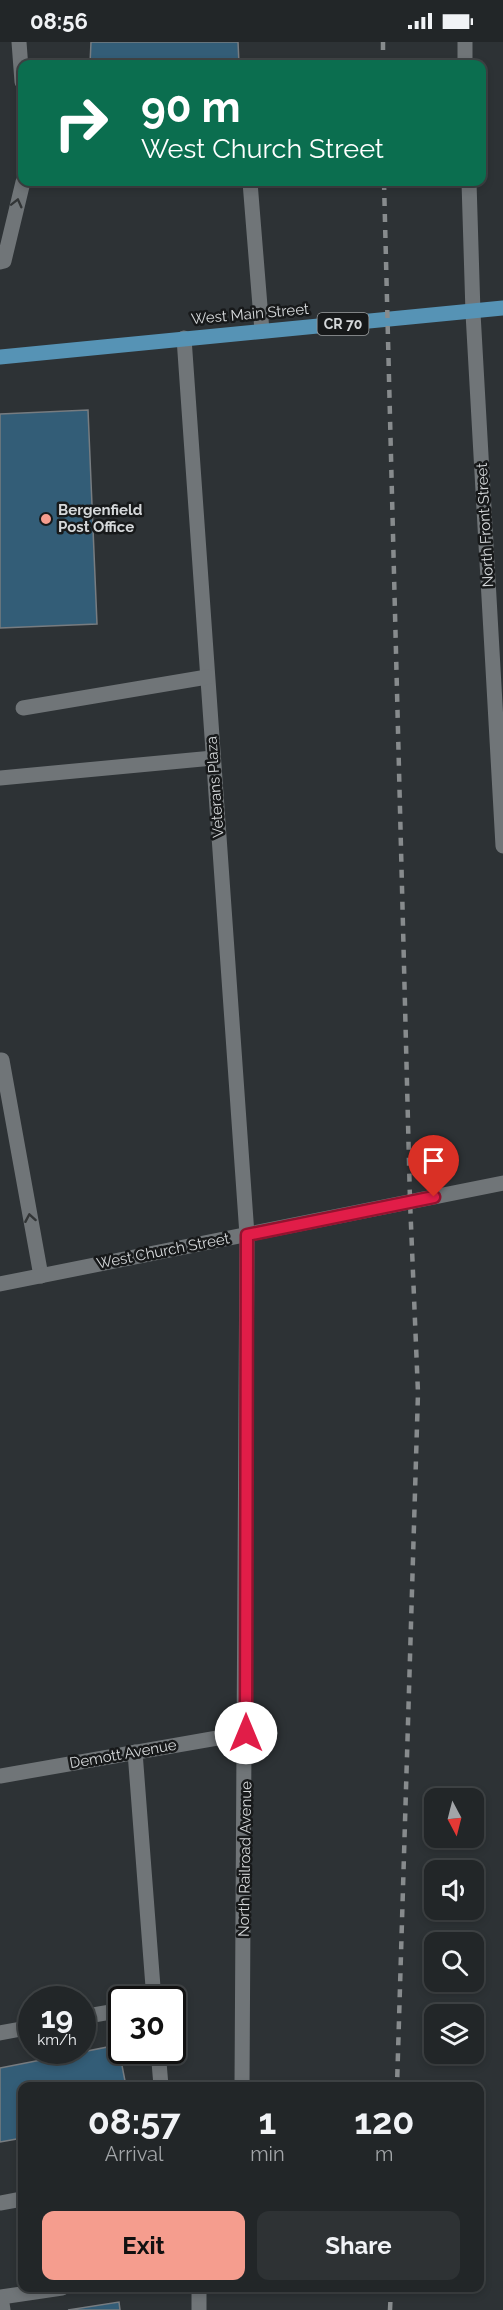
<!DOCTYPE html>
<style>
:root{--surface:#222628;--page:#2e3234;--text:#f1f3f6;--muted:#a2a5a8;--line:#3f4345;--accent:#f59d8e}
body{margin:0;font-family:Raleway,sans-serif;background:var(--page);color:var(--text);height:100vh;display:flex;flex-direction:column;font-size:22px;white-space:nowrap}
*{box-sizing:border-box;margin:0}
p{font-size:20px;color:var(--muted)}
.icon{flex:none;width:33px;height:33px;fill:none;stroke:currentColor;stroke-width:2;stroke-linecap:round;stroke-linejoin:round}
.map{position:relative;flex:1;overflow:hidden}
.details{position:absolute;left:18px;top:2040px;width:466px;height:210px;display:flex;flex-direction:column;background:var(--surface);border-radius:12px;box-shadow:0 3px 9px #0003,0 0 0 2px var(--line)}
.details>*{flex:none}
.guide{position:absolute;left:18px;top:18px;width:468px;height:126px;border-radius:12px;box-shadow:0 3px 9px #0003,0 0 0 2px var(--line);background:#0b6e4f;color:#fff;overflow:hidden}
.needle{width:39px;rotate:173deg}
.fabs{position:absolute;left:424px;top:1746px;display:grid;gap:12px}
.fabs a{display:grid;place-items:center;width:60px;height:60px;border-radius:12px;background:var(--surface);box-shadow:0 3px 9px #0003,0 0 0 2px var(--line);font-size:30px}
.speed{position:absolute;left:18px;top:1944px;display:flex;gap:12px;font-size:30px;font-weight:700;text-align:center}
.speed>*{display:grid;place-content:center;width:78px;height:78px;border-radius:50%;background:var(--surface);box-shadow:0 3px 9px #0003,0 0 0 2px var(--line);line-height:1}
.speed small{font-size:15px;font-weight:400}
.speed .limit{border:3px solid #111;border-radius:9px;background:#fff;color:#111}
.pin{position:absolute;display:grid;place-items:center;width:51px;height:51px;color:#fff;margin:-62px -26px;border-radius:50% 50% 50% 0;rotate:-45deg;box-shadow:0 0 6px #0007}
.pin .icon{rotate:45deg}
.me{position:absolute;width:66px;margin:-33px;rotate:0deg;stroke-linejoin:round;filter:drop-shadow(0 0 4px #0008)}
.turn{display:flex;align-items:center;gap:21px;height:126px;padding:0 24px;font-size:27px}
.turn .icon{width:78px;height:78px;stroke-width:2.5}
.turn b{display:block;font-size:42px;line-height:51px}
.eta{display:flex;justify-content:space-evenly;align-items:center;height:102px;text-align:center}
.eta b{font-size:36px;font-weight:700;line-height:42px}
.button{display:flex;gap:12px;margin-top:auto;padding:12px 24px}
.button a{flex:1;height:69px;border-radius:12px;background:var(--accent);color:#111;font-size:24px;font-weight:700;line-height:69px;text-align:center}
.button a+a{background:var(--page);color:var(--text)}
.status{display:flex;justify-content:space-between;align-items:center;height:42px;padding:0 30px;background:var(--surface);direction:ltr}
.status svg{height:16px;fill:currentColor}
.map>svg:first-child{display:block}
.building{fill:#335d77;stroke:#777c80;stroke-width:1.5}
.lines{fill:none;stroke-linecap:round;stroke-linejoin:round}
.minor{stroke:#707578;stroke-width:15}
.major{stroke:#5693b5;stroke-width:15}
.rail{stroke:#878b8d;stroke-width:4.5;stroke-dasharray:8 8;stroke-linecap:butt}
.oneway{stroke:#323536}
.route-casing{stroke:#92132f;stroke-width:15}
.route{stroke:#e11d48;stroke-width:10}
.poi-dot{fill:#f59d8e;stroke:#17191a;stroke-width:2}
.labels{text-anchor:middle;stroke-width:5;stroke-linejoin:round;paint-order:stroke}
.shield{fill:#17191a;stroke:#9c9fa0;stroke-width:1.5}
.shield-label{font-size:14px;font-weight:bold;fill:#d5d8da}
.street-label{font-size:15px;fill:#d5d8da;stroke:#17191a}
.poi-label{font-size:15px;font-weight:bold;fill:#d5d8da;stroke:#17191a;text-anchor:start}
</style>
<div class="status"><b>08:56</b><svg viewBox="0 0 49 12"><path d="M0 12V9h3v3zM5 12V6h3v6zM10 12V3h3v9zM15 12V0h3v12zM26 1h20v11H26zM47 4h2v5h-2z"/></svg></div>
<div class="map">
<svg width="503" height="2268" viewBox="0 0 503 2268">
<rect width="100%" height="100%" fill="#2d3235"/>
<g class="building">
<polygon points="91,0 238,0 239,22 90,22"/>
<polygon points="88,368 97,582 0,586 0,372"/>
<polygon points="118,2003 126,2044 22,2044 22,2096 0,2100 0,2026"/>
<polygon points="119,2260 120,2268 68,2268"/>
</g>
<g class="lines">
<g class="minor">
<polyline points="19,0 22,40"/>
<polyline points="465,0 465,22"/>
<polyline points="250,140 262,289"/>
<polyline points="469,140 473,271 503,804"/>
<polyline points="0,220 4,219 23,140"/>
<polyline points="184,296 247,1193 242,2044"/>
<polyline points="23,666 207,635"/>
<polyline points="0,736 213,716"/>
<polyline points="0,1018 2,1018 41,1234"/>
<polyline points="0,1242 503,1141"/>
<polyline points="135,1710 154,1958"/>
<polyline points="0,1734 246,1691"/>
<polyline points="82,1975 122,1968"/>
<polyline points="0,1991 32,1985"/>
<polyline points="158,2008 161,2044"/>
<polyline points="0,2161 22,2157"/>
<polyline points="3,2268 1,2255 62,2246"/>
<polyline points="199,2268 199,2246"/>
</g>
<polyline class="major" points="0,315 503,266"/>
<g class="rail">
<polyline points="383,0 383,22"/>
<polyline points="384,140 410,1159 418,1351 397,2044"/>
<polyline points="390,2268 391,2246"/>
</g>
</g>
<defs><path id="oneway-chevron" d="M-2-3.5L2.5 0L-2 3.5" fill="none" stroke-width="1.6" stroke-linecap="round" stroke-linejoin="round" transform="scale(1.5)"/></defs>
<g class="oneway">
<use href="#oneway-chevron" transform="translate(17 161) rotate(-76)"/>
<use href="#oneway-chevron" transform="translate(30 1176) rotate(-100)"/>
</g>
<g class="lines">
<g class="route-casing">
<polyline id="route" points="246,1691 247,1193 434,1155"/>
</g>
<use href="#route" class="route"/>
</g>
<circle class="poi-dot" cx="46" cy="477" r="6"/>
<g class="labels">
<rect class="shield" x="317.5" y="271" width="51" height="22" rx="4.5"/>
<g class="shield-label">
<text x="343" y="287">CR 70</text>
</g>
<g class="street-label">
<text transform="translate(250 272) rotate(-5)" y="5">West Main Street</text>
<text transform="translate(485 483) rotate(-93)" y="5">North Front Street</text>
<text transform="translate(215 745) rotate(-94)" y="5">Veterans Plaza</text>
<text transform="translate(163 1209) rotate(-11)" y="5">West Church Street</text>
<text transform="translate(123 1712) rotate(-10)" y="5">Demott Avenue</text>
<text transform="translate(245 1817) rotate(-89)" y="5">North Railroad Avenue</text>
</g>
<g class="poi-label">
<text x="58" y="473">Bergenfield<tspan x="58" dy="17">Post Office</tspan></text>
</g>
</g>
</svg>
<div class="fabs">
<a><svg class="needle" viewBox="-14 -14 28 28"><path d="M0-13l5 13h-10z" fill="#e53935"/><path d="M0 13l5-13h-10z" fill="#a2a5a8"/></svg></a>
<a><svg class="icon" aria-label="sound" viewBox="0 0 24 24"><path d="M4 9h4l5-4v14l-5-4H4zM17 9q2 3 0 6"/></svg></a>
<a><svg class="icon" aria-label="search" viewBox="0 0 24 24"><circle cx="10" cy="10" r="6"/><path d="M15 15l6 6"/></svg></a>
<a><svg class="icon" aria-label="layers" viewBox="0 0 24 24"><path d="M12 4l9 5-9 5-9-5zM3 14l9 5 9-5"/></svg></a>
</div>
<div class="speed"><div>19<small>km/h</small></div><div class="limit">30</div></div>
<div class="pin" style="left:434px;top:1155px;background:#d93025"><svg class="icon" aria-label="arrive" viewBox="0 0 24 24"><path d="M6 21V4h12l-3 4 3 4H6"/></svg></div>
<svg class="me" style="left:246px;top:1691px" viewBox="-20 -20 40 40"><circle r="19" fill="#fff"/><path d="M0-13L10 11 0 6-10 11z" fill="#e11d48"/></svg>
<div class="guide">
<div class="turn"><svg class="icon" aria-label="right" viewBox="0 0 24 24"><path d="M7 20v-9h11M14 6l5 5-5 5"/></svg><div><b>90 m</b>West Church Street</div></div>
</div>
<section class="details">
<div class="eta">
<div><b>08:57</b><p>Arrival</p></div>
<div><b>1</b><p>min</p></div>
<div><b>120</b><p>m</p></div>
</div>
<div class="button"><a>Exit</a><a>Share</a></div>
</section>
</div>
